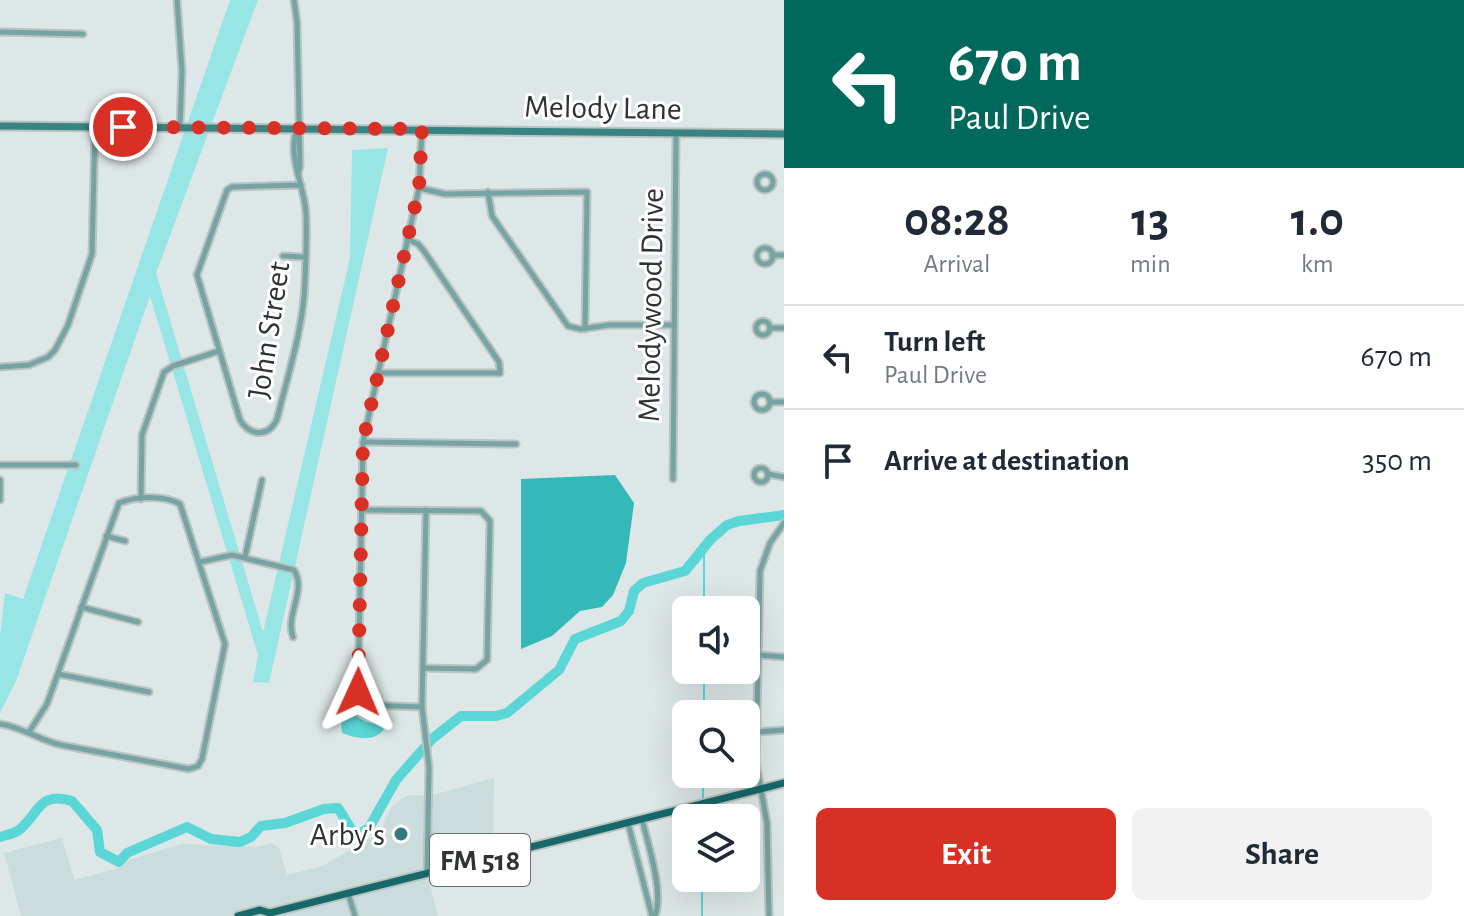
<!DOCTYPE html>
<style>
:root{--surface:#fff;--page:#f2f2f3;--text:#1f2937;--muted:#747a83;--line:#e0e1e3;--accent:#d93025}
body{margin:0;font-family:"Alegreya Sans",sans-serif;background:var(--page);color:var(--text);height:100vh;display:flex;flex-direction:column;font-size:30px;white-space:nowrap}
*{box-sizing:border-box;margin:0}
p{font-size:26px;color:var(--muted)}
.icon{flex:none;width:44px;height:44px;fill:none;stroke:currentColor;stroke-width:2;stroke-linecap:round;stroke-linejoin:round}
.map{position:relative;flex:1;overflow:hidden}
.drawer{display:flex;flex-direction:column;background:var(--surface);width:680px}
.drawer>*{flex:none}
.guide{background:#00695c;color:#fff;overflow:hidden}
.controls{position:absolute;left:672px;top:596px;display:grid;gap:16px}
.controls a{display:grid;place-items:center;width:88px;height:88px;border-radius:12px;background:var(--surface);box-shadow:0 8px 32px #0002;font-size:40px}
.pin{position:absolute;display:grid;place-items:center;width:68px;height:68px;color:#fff;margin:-34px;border:4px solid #fff;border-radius:50%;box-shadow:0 2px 8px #0007}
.me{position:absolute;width:88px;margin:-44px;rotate:1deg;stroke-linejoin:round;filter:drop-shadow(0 0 6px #0008)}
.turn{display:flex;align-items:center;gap:28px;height:168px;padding:0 32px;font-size:36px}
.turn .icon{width:104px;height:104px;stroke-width:2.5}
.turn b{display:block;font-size:56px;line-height:68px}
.eta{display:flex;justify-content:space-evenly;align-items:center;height:136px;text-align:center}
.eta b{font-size:48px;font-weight:700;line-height:56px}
.action{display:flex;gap:16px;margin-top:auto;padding:16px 32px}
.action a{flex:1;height:92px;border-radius:12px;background:var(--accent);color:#fff;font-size:32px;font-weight:700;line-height:92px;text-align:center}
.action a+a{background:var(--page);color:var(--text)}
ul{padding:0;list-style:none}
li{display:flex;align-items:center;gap:24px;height:104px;padding:0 32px;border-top:2px solid var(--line)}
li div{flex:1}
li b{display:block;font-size:30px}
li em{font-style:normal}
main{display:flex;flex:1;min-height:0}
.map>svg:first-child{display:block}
.built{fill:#cadcdb}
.green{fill:#97e5e4}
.forest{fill:#35b8b8}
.water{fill:#5ad6d6}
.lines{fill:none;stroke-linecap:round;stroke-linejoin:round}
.stream{stroke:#5ad6d6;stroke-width:2}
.river{stroke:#5ad6d6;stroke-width:10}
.street-casing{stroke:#bbc3c3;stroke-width:9}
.secondary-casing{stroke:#bbc3c3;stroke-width:11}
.primary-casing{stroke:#bbc3c3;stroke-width:11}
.street{stroke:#76a4a3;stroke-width:5}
.secondary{stroke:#388483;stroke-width:7}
.primary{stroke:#176969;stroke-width:7}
.route{stroke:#d93025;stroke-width:14;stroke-dasharray:0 25.2}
.poi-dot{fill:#317a7a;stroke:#fff;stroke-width:3}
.labels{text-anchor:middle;stroke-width:6;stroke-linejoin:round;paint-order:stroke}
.shield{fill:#fff;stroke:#6d7070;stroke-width:2}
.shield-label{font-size:30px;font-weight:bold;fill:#2f3332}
.street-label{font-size:32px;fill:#2f3332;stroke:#fff}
.poi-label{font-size:32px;fill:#2f3332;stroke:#fff;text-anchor:end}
</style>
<main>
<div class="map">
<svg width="784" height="916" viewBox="0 0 784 916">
<rect width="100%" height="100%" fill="#dee7e7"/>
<polygon class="built" points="494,778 493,848 425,865 438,916 21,916 4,853 62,838 74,880 119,868 131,859 182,844 257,847 272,843 279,848 287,875 323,866 380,832 392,806 408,795 433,795"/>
<polygon class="green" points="230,0 258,0 156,273 263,632 350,258 352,150 388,148 269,683 253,682 258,655 150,296 16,681 0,713 0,636 5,593 23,599"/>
<polygon class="forest" points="615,475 634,503 626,563 613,595 602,607 580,611 552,636 521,649 521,479"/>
<g class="water">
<path d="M 344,714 L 352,714 L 366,722 L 386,726 C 377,743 358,739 342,733 L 341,720 Z"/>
<polygon points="753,810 757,876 746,875 746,818 730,818 730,814"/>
</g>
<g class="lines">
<g class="stream">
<polyline points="704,550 704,610"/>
<polyline points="704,714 704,670"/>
<polyline points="703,801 703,774"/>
<polyline points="703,818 703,807"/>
<polyline points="702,916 702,878"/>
</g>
<path class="river" d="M 0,837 C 6,835 14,834 19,830 C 40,813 38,791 72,801 L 97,830 L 100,852 L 119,862 L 127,853 L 187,827 L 211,839 L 240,842 L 251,837 L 261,826 L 285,823 L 324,809 L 338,808 L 353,832 L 361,833 L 369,828 L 396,780 L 432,739 L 461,716 L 496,716 L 507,713 L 559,670 L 575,639 L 621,621 L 629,611 L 634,591 L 643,583 L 685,571 L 710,540 L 727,525 L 739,521 L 784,515"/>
<g class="street-casing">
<g id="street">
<polyline points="177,0 182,71 180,128"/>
<polyline points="294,0 297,22 300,166 298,174"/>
<polyline points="0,32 83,34"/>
<path d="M 297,128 C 287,157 304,184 306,213 C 307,235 306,258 305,280 C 304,327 288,374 277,419 C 269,437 251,437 240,420 L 197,275 L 227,190 L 232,187 L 301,185"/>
<circle cx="765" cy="182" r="8"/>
<polyline points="419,188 445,194 587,192 585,329"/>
<polyline points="488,192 492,216 568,326 580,329 610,325 674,325"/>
<circle cx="765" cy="256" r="8"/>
<polyline points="772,255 784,255"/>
<polyline points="283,256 305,257"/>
<circle cx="763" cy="328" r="7"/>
<polyline points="770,328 784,328"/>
<polyline points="0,367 29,365 48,357 55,350 68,325 92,254 95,127"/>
<polyline points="377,373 500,373 499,362 424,251 418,244 407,239"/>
<circle cx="762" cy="402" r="8"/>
<polyline points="770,402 784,402"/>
<polyline points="363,442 516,444"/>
<polyline points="0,465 76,465"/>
<circle cx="761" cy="475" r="7"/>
<polyline points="768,474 784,477"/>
<polyline points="673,479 676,133"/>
<polyline points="0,480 0,500"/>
<polyline points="141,499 142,435 164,372 173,366 219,351"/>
<polyline points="362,510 481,511 490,521 487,660 476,669 423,668"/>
<polyline points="426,510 422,707 429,767 427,874"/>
<polyline points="106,536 125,541"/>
<polyline points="245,557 262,480"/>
<path d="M 200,562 L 232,555 L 294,570 C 307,590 285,615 293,637"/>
<polyline points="81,607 138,622"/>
<polyline points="759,655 784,657"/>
<polyline points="58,674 149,692"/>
<polyline points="422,707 365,705 361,703 358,692 363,442 419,188 422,129"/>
<path d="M 0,724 C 22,727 39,740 61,745 L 189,769 L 198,766 L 202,759 L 225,644 L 180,504 C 164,495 136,496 119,503 L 47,704 L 29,732"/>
<polyline points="757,732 784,730"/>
<path d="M 642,819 C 648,845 664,891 655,916"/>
<polyline points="628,823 652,916"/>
<polyline points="348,893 355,916"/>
<polyline points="769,916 767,823 756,762 760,571 770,543 784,523"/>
</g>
</g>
<g class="secondary-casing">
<polyline id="secondary" points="0,126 784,134"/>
</g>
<g class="primary-casing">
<polyline id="primary" points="238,916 260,910 270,913 784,783"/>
</g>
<use href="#street" class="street"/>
<use href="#secondary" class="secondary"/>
<use href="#primary" class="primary"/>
</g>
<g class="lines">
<polyline class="route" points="123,127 422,129 419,188 363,442 358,692"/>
</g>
<circle class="poi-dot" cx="401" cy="834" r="8"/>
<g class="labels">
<rect class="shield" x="430" y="834" width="100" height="52" rx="6"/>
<g class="shield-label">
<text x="480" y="870">FM 518</text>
</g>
<g class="street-label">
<text transform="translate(603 107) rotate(1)" y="11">Melody Lane</text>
<text transform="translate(650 305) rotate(-89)" y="11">Melodywood Drive</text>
<text transform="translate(268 330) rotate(-81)" y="11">John Street</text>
</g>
<g class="poi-label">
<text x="385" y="845">Arby's</text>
</g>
</g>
</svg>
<div class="controls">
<a><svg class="icon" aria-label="sound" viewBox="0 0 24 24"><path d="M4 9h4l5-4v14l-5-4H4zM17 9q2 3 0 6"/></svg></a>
<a><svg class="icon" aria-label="search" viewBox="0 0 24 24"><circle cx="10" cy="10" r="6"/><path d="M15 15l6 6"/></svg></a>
<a><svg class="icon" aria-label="layers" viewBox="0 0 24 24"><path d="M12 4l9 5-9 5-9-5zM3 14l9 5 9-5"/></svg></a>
</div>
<div class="pin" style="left:123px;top:127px;background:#d93025"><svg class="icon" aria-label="arrive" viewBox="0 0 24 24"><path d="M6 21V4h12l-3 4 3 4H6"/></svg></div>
<svg class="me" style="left:358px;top:692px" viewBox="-20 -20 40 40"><path d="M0-17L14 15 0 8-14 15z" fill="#d93025" stroke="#fff" stroke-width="4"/></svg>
</div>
<section class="drawer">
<div class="guide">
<div class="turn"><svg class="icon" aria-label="left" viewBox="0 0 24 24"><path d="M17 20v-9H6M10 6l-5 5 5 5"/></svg><div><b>670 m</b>Paul Drive</div></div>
</div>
<div class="eta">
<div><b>08:28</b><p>Arrival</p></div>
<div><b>13</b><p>min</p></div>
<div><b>1.0</b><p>km</p></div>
</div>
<ul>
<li><svg class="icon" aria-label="left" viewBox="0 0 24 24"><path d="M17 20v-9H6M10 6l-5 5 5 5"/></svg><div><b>Turn left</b><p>Paul Drive</p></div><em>670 m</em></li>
<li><svg class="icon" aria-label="arrive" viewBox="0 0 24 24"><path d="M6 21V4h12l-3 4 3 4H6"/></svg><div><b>Arrive at destination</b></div><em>350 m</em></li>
</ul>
<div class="action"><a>Exit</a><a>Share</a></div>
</section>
</main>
